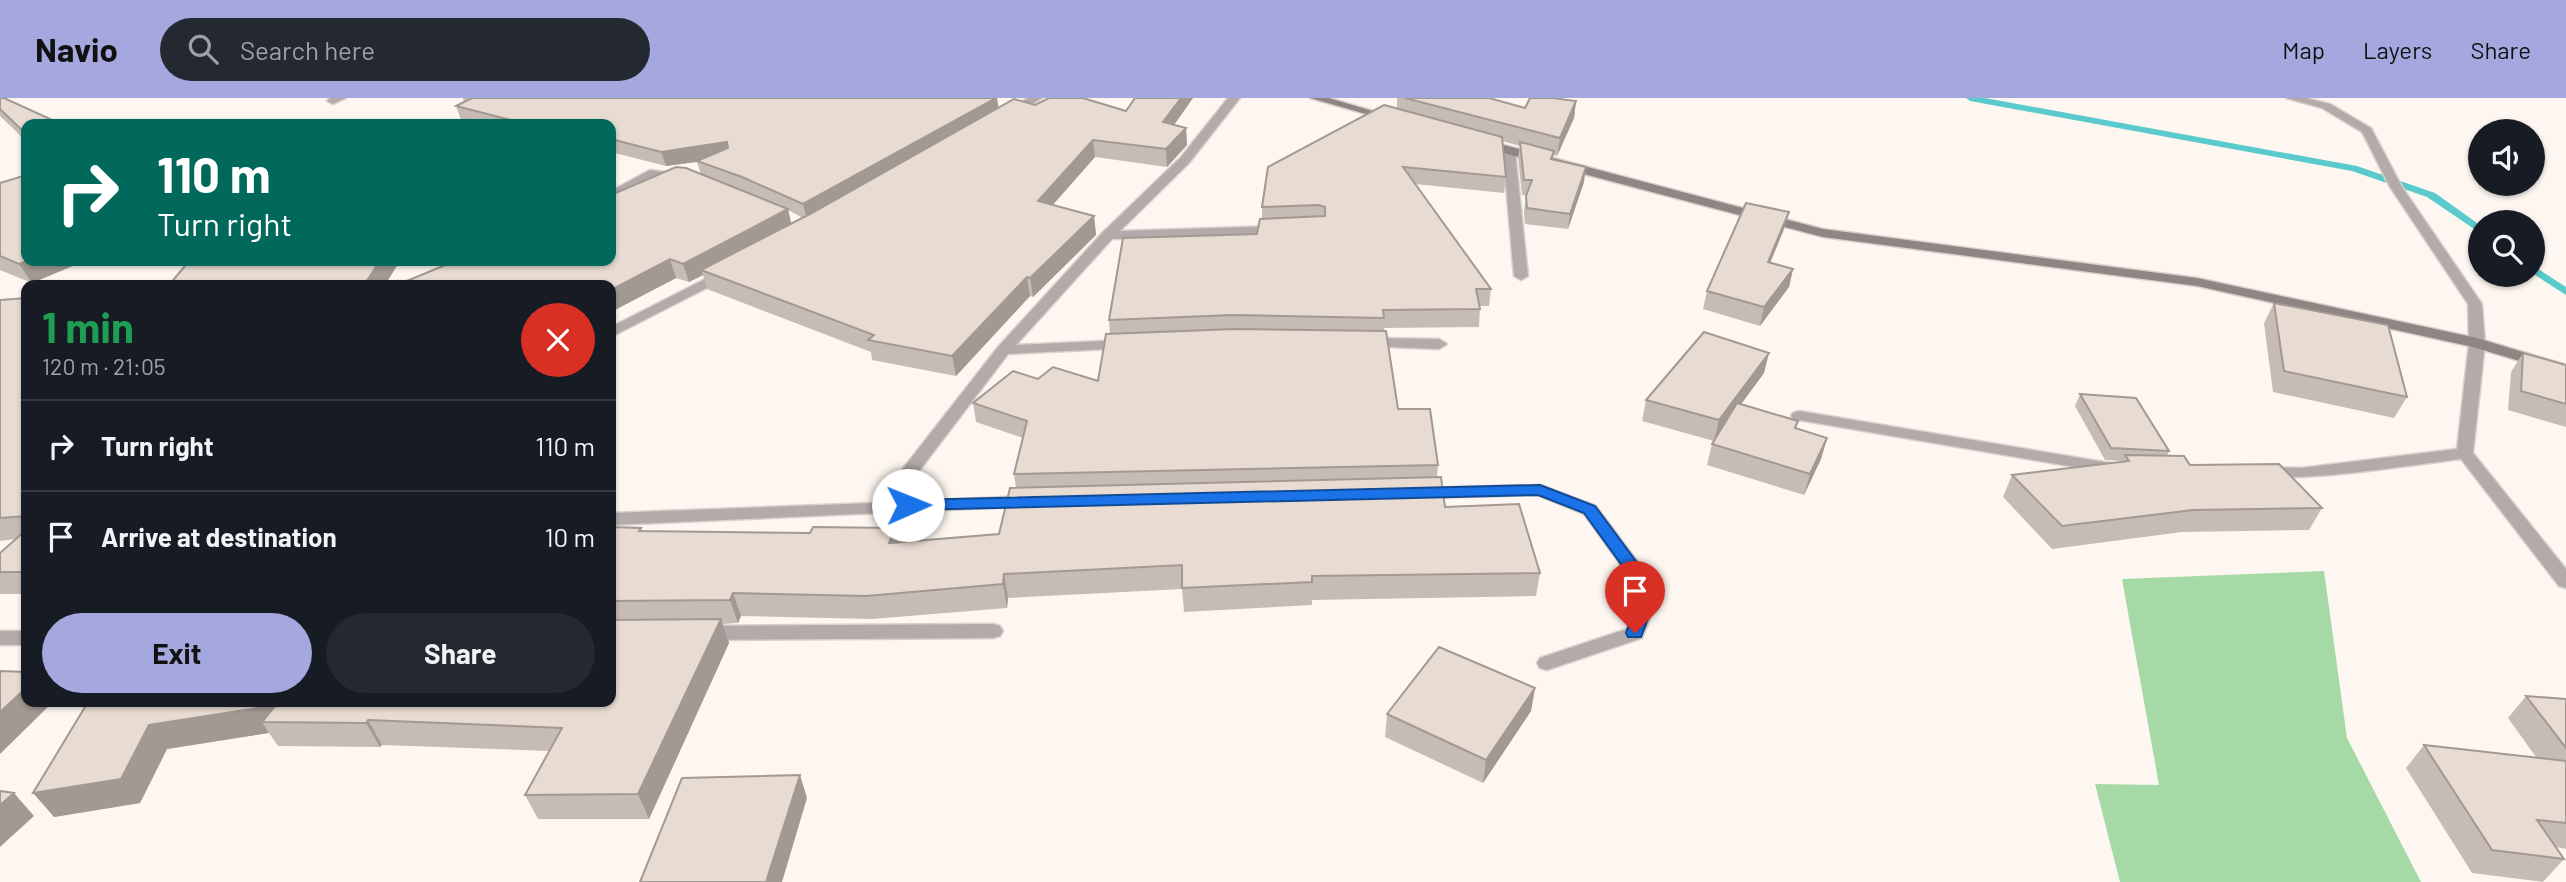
<!DOCTYPE html>
<meta charset="utf-8">
<style>
:root{--surface:#171b24;--page:#242831;--text:#f1f3f6;--muted:#9ea1a6;--line:#363941;--accent:#a4a8de}
body{margin:0;font-family:Barlow,sans-serif;background:var(--page);color:var(--text);height:100vh;display:flex;flex-direction:column;font-size:26px;white-space:nowrap}
*{box-sizing:border-box;margin:0}
p{font-size:23px;color:var(--muted)}
.icon{flex:none;width:38px;height:38px;fill:none;stroke:currentColor;stroke-width:2;stroke-linecap:round;stroke-linejoin:round}
.map{position:relative;flex:1;overflow:hidden}
.side{position:absolute;left:21px;top:182px;width:595px;height:427px;display:flex;flex-direction:column;background:var(--surface);border-radius:14px;box-shadow:0 2px 5px #0004}
.side>*{flex:none}
.top-card{position:absolute;left:21px;top:21px;width:595px;height:147px;border-radius:14px;box-shadow:0 2px 5px #0004;background:#00695c;color:#fff;overflow:hidden}
.tools{position:absolute;left:2468px;top:21px;display:grid;gap:14px}
.tools a{display:grid;place-items:center;width:77px;height:77px;border-radius:50%;background:var(--surface);box-shadow:0 2px 5px #0004;font-size:35px}
.pin{position:absolute;display:grid;place-items:center;width:60px;height:60px;color:#fff;margin:-72px -30px;border-radius:50% 50% 50% 0;rotate:-45deg;box-shadow:0 0 7px #0007}
.pin .icon{rotate:45deg}
.me{position:absolute;width:77px;margin:-38px;rotate:89deg;stroke-linejoin:round;filter:drop-shadow(0 0 5px #0008)}
.turn{display:flex;align-items:center;gap:24px;height:147px;padding:0 21px;font-size:32px}
.turn .icon{width:91px;height:91px;stroke-width:2.5}
.turn b{display:block;font-size:49px;line-height:60px}
.round{display:grid;place-items:center;flex:none;width:74px;height:74px;border-radius:37px;background:var(--page)}
.head{display:flex;align-items:center;justify-content:space-between;height:119px;padding:0 21px}
h1{font-size:42px;font-weight:700;line-height:52px;color:#1e9e55}
.primary-button{display:flex;gap:14px;margin-top:auto;padding:14px 21px}
.primary-button a{flex:1;height:80px;border-radius:42px;background:var(--accent);color:#111;font-size:28px;font-weight:700;line-height:80px;text-align:center}
.primary-button a+a{background:var(--page);color:var(--text)}
ul{padding:0;list-style:none}
li{display:flex;align-items:center;gap:21px;height:91px;padding:0 21px;border-top:2px solid var(--line)}
li div{flex:1}
li b{display:block;font-size:26px}
li em{font-style:normal}
header{display:flex;align-items:center;gap:42px;box-sizing:border-box;height:98px;padding:0 35px;background:var(--accent);color:#111}
header strong{font-size:33px}
nav{display:flex;gap:38px;margin-inline-start:auto;font-size:24px}
.search{width:490px;height:63px;background:var(--page);display:flex;align-items:center;gap:18px;box-sizing:border-box;padding:0 24px;border-radius:38px;color:var(--muted);font-size:26px}
.map>svg:first-child{display:block}
.green{fill:#a5daa7}
.lines{fill:none;stroke-linecap:round;stroke-linejoin:round}
.stream{fill:#5acacd;fill-rule:evenodd}
.street-casing{stroke:#d8d2cc;stroke-width:3}
.secondary-casing{stroke:#d8d2cc;stroke-width:3}
.street{fill:#b2aba9;fill-rule:evenodd}
.secondary{fill:#8f8583;fill-rule:evenodd}
.wall{fill:#c7bcb5;fill-rule:evenodd}
.shaded-wall{fill:#a29993}
.building{fill:#e7dbd2;stroke:#a29993;stroke-width:2}
.route{fill:#1a73e8;stroke:#114b97;stroke-width:2}
</style>
<header>
<strong>Navio</strong>
<div class="search"><svg class="icon" aria-label="search" viewBox="0 0 24 24"><circle cx="10" cy="10" r="6"/><path d="M15 15l6 6"/></svg>Search here</div>
<nav><a>Map</a><a>Layers</a><a>Share</a></nav>
</header>
<div class="map">
<svg width="2566" height="784" viewBox="0 0 2566 784">
<rect width="100%" height="100%" fill="#fef7f1"/>
<polygon class="green" points="2324,473 2347,640 2421,784 2120,784 2095,686 2159,687 2122,481"/>
<g class="lines">
<g class="stream">
<polygon points="1966,0 1985,0 2357,68 2435,95 2480,127 2480,135 2427,99 2352,73 1970,3"/>
<polygon points="2532,167 2566,189 2566,197 2532,175"/>
</g>
<g class="street-casing">
<g id="street">
<polygon points="346,0 333,6 327,3 330,0"/>
<polygon points="1028,0 1042,0 1013,17 1003,15"/>
<polygon points="1228,0 1240,0 1189,65 1120,133 1280,128 1287,132 1285,135 1112,141 1016,247 1125,242 1130,244 1133,247 1130,250 1008,256 916,377 917,403 1030,398 1039,404 1036,408 611,427 611,415 899,404 898,377 998,249 1103,134 1181,59"/>
<path d="M 2286,0 L 2306,0 L 2330,6 L 2371,30 L 2402,89 L 2482,206 L 2485,245 L 2473,355 L 2566,471 L 2566,490 L 2559,488 L 2461,361 C 2431,364 2272,390 2257,374 L 2266,369 L 2301,370 L 2457,351 L 2469,245 L 2468,206 L 2390,89 L 2362,34 L 2322,10 Z"/>
<polygon points="1509,49 1515,53 1528,178 1521,182 1514,178 1503,53"/>
<polygon points="650,72 678,76 684,80 678,84 652,80 611,102 611,93"/>
<polygon points="725,171 732,175 730,178 611,239 611,229"/>
<polygon points="1367,240 1439,241 1447,246 1439,251 1362,248 1359,245 1362,242"/>
<polygon points="1799,313 2116,366 2125,371 2116,376 1793,321 1791,318 1793,315"/>
<polygon points="1540,387 1596,408 1660,494 1642,540 1547,572 1540,570 1537,565 1540,560 1627,531 1640,494 1584,416 1538,397 1422,400 1413,395 1422,390"/>
<polygon points="993,526 1000,528 1003,533 1000,538 993,540 702,542 695,540 692,535 695,530 702,528"/>
<rect x="0" y="533" width="26" height="14"/>
</g>
</g>
<g class="secondary-casing">
<g id="secondary">
<polygon points="1310,0 1329,0 1400,21 1394,24"/>
<polygon points="1481,41 1823,131 2197,180 2477,240 2566,267 2566,277 2473,249 2197,188 1823,139 1477,48 1475,45"/>
</g>
</g>
<use href="#street" class="street"/>
<use href="#secondary" class="secondary"/>
</g>
<g class="wall">
<polygon points="0,0 26,26 26,43 0,18"/>
<path d="M 463,0 L 997,0 L 998,10 L 1035,7 L 1126,13 L 1135,0 L 1193,0 L 1174,27 L 1186,30 L 1187,47 L 1167,69 L 1095,59 L 1053,107 L 1094,118 L 1096,137 L 1033,199 L 1030,198 L 956,278 L 872,262 L 871,254 L 707,191 L 703,177 L 689,184 L 676,180 L 611,214 L 611,187 L 701,76 L 697,64 L 666,68 L 611,54 L 611,26 L 477,26 L 461,22 L 456,8 L 464,4 ZM 788,112 L 803,120 L 791,126 Z"/>
<polygon points="1397,0 1489,0 1525,10 1576,3 1574,20 1557,58 1554,57 1553,62 1584,84 1568,131 1525,126 1524,114 1526,97 1522,97 1518,59 1520,48 1502,43 1506,79 1504,95 1415,86 1491,191 1489,208 1480,208 1479,229 1384,230 1398,311 1438,367 1437,379 1445,409 1540,475 1536,498 1312,502 1312,507 1184,514 1182,491 1008,500 1007,510 872,521 741,518 738,525 723,526 729,545 649,721 538,721 525,697 549,653 382,647 380,649 278,648 269,635 167,651 140,705 54,719 88,604 611,604 611,429 641,430 642,433 810,435 895,430 898,444 999,436 1016,390 1014,376 1023,340 976,324 973,305 1038,281 1098,283 1110,236 1109,222 1257,136 1262,121 1262,109 1397,11"/>
<polygon points="0,85 32,185 0,172"/>
<polygon points="1784,131 1770,165 1793,171 1789,189 1760,228 1703,211 1707,193"/>
<polygon points="26,200 26,496 0,496 0,455 16,441 0,443 0,202"/>
<polygon points="2274,205 2407,299 2394,320 2273,294 2264,225"/>
<polygon points="2523,255 2566,267 2566,329 2508,312 2511,274"/>
<polygon points="1764,275 1741,306 1796,330 1827,340 1821,361 1804,397 1707,367 1712,346 1714,343 1642,323 1646,302"/>
<polygon points="2080,296 2169,353 2167,358 2190,367 2322,410 2309,432 2182,434 2052,451 2003,399 2012,377 2122,364 2123,363 2105,362 2075,308"/>
<polygon points="1535,590 1531,613 1483,685 1385,639 1387,616"/>
<polygon points="2526,598 2566,601 2566,751 2556,749 2564,761 2543,784 2472,775 2406,670 2424,647 2536,659 2508,620"/>
</g>
<g class="shaded-wall">
<polygon points="996,0 997,0 999,13 807,121 803,106"/>
<polygon points="1181,0 1193,0 1164,41 1163,24"/>
<polygon points="1576,3 1574,20 1557,58 1560,40"/>
<polygon points="1186,30 1187,47 1167,69 1166,51"/>
<polygon points="1093,42 1095,59 1040,121 1038,103"/>
<polygon points="727,44 731,59 666,68 661,54"/>
<polygon points="1586,69 1584,84 1568,131 1570,116"/>
<polygon points="788,111 792,129 701,172 703,177 689,184 683,166"/>
<polygon points="1789,114 1784,131 1763,182 1768,164"/>
<polygon points="1094,118 1096,137 1033,199 1030,180"/>
<polygon points="670,161 676,180 611,214 611,192"/>
<polygon points="27,163 85,163 32,185 19,166"/>
<polygon points="380,163 400,163 385,187 364,187"/>
<polygon points="1793,171 1789,189 1760,228 1764,209"/>
<polygon points="1027,179 1030,198 956,278 952,258"/>
<polygon points="1769,255 1764,275 1714,343 1719,322"/>
<polygon points="1827,340 1821,361 1804,397 1810,376"/>
<polygon points="895,430 900,453 889,445"/>
<polygon points="1004,476 1008,500 1007,510 1003,486"/>
<polygon points="733,495 741,518 738,525 730,502"/>
<polygon points="721,521 729,545 649,721 638,696"/>
<polygon points="26,590 26,604 53,604 0,656 0,614"/>
<polygon points="1535,590 1531,613 1483,685 1486,662"/>
<polygon points="276,607 262,624 269,635 167,651 140,705 54,719 33,695 149,627"/>
<polygon points="368,622 382,647 380,649 366,625"/>
<polygon points="800,677 807,700 782,784 766,784"/>
<polygon points="14,695 34,718 0,749 0,707"/>
</g>
<g class="building">
<polygon points="0,0 4,0 61,26 26,26 26,36 0,11"/>
<polygon points="472,0 996,0 803,106 742,79 697,63 728,50 727,44 661,54 611,41 611,26 526,26 456,8"/>
<polygon points="1049,0 1083,0 1126,13 1135,0 1181,0 1163,24 1186,30 1166,51 1093,42 1038,103 1094,118 1030,180 1027,179 952,258 868,242 874,237 701,172 810,116 1014,1 1035,7"/>
<polygon points="1405,0 1489,0 1525,10 1530,0 1552,0 1576,3 1560,40"/>
<polygon points="1384,7 1502,39 1506,79 1403,69 1491,191 1476,191 1480,211 1383,212 1384,220 1233,217 1109,222 1123,140 1257,136 1260,121 1325,118 1325,109 1319,107 1262,109 1268,69"/>
<polygon points="1520,44 1554,53 1551,61 1586,69 1570,116 1527,110 1526,98 1532,82 1524,82"/>
<polygon points="676,69 686,70 788,111 683,166 670,161 611,192 611,187 397,187 455,163 611,163 611,97"/>
<polygon points="26,77 27,163 19,166 0,158 0,85"/>
<polygon points="1746,105 1789,114 1768,164 1793,171 1764,209 1707,193"/>
<polygon points="189,163 380,163 364,187 169,187"/>
<polygon points="26,200 26,418 0,420 0,202"/>
<polygon points="2274,205 2388,227 2407,299 2284,273"/>
<polygon points="1234,231 1386,233 1398,311 1430,311 1438,367 1014,376 1027,323 973,305 1013,273 1038,281 1053,269 1098,283 1106,236"/>
<polygon points="1704,234 1769,255 1719,322 1646,302"/>
<polygon points="2523,255 2566,267 2566,306 2521,293"/>
<polygon points="2080,296 2136,300 2169,353 2111,350"/>
<polygon points="1737,305 1798,323 1795,330 1827,340 1810,376 1712,346"/>
<polygon points="2125,357 2184,358 2190,367 2279,366 2322,410 2193,412 2062,428 2012,377 2129,363"/>
<polygon points="1441,379 1445,409 1519,406 1540,475 1312,478 1312,484 1182,490 1182,467 1004,476 1003,486 866,498 733,495 730,502 611,503 611,429 641,430 639,433 810,435 813,429 895,430 889,445 999,436 1010,390"/>
<polygon points="26,432 26,474 0,474 0,455"/>
<polygon points="721,521 638,696 525,697 562,630 368,622 366,625 262,624 276,607 149,627 121,681 33,695 88,604 611,604 611,522"/>
<polygon points="1439,549 1535,590 1486,662 1387,616"/>
<polygon points="0,573 26,574 26,590 0,614"/>
<polygon points="2526,598 2566,601 2566,650"/>
<polygon points="2424,647 2566,663 2566,725 2537,722 2564,761 2492,752"/>
<polygon points="800,677 766,784 640,784 682,680"/>
<polygon points="0,693 14,695 0,707"/>
</g>
<polygon class="route" points="1540,387 1595,408 1656,490 1658,494 1641,539 1628,539 1626,535 1641,494 1584,415 1538,397 908,412 900,407 908,402"/>
</svg>
<div class="tools">
<a><svg class="icon" aria-label="sound" viewBox="0 0 24 24"><path d="M4 9h4l5-4v14l-5-4H4zM17 9q2 3 0 6"/></svg></a>
<a><svg class="icon" aria-label="search" viewBox="0 0 24 24"><circle cx="10" cy="10" r="6"/><path d="M15 15l6 6"/></svg></a>
</div>
<div class="pin" style="left:1635px;top:535px;background:#d93025"><svg class="icon" aria-label="arrive" viewBox="0 0 24 24"><path d="M6 21V4h12l-3 4 3 4H6"/></svg></div>
<svg class="me" style="left:908px;top:407px" viewBox="-20 -20 40 40"><circle r="19" fill="#fff"/><path d="M0-13L10 11 0 6-10 11z" fill="#1a73e8"/></svg>
<div class="top-card">
<div class="turn"><svg class="icon" aria-label="right" viewBox="0 0 24 24"><path d="M7 20v-9h11M14 6l5 5-5 5"/></svg><div><b>110 m</b>Turn right</div></div>
</div>
<section class="side">
<div class="head"><div><h1>1 min</h1><p>120 m · 21:05</p></div><a class="round" style="background:#d93025;color:#fff"><svg class="icon" aria-label="close" viewBox="0 0 24 24"><path d="M6 6l12 12M18 6L6 18"/></svg></a></div>
<ul>
<li><svg class="icon" aria-label="right" viewBox="0 0 24 24"><path d="M7 20v-9h11M14 6l5 5-5 5"/></svg><div><b>Turn right</b></div><em>110 m</em></li>
<li><svg class="icon" aria-label="arrive" viewBox="0 0 24 24"><path d="M6 21V4h12l-3 4 3 4H6"/></svg><div><b>Arrive at destination</b></div><em>10 m</em></li>
</ul>
<div class="primary-button"><a>Exit</a><a>Share</a></div>
</section>
</div>
